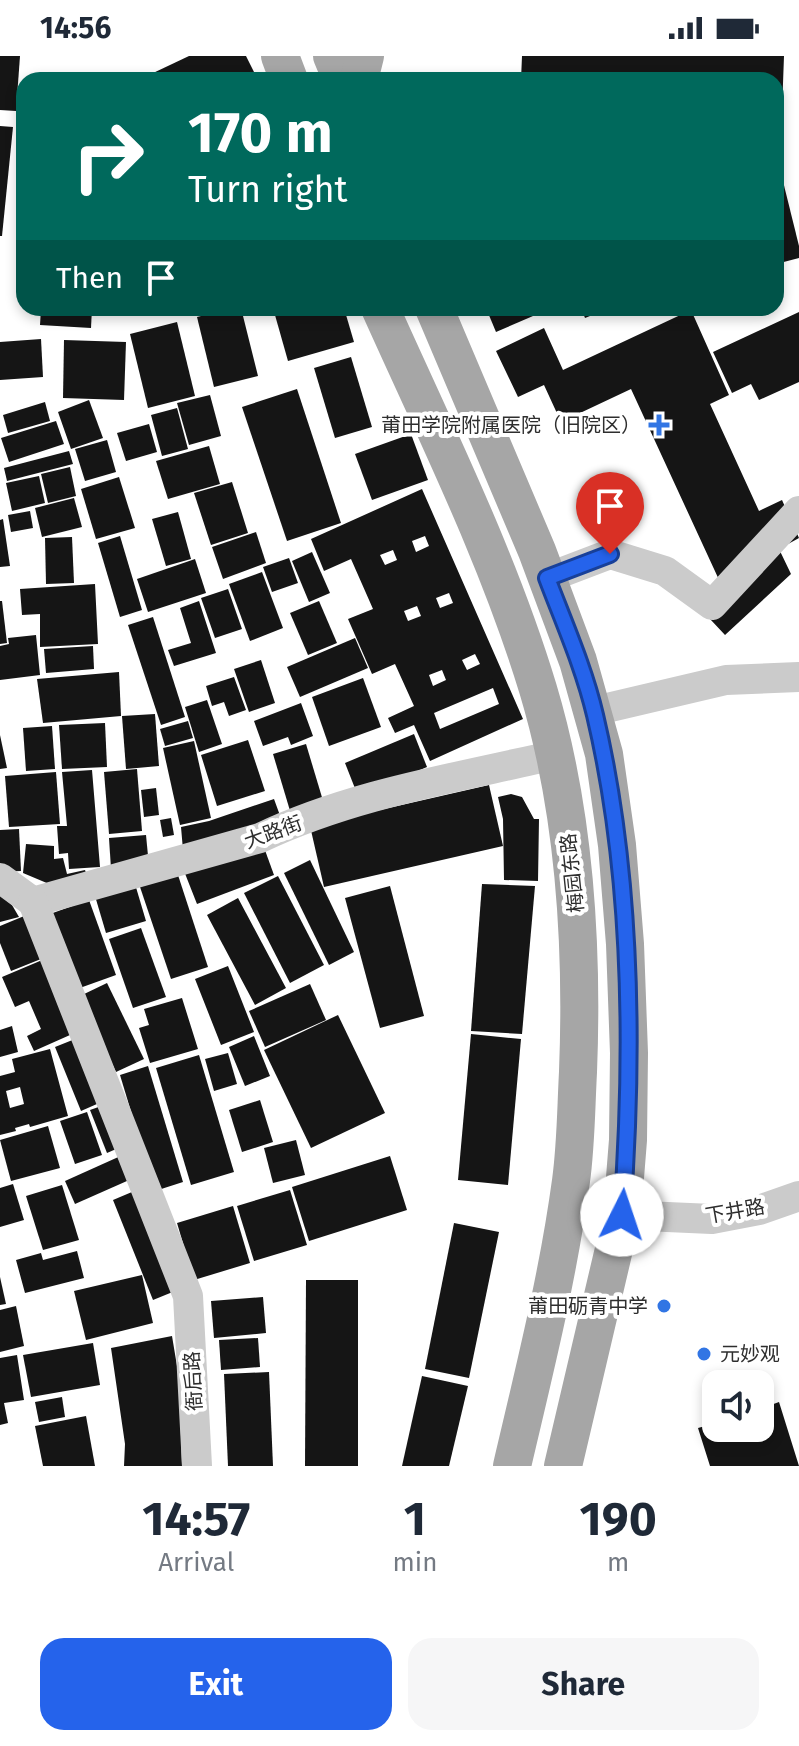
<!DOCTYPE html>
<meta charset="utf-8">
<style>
:root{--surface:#fff;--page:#f6f6f7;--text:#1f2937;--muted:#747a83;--accent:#2563eb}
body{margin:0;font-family:"Fira Sans","Noto Sans SC",sans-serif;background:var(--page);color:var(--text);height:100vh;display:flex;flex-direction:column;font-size:30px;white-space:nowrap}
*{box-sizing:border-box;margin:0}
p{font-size:26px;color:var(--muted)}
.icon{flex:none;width:44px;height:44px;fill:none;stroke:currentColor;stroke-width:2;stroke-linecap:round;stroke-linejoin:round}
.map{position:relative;height:1410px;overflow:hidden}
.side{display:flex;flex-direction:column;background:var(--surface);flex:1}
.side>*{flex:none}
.banner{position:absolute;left:16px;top:16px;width:768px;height:244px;border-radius:24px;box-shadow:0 4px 12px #0003;background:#00695c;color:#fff;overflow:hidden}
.fabs{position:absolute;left:702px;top:1314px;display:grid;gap:16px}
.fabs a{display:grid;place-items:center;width:72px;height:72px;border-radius:16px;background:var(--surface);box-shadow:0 4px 12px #0003;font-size:40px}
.pin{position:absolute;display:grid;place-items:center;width:68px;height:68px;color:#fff;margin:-82px -34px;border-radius:50% 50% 50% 0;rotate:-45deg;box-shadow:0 0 8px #0007}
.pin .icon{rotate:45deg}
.me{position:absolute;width:88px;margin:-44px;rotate:4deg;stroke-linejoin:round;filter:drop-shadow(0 0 6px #0008)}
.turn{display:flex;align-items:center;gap:28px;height:168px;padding:0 40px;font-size:36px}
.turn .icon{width:104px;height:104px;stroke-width:2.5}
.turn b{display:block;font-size:56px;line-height:68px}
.then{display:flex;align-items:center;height:76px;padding:0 40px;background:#0003;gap:16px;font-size:30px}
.eta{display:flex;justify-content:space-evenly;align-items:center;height:136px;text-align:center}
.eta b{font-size:48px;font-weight:700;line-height:56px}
.button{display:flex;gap:16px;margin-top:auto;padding:16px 40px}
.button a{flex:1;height:92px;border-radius:24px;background:var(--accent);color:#fff;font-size:32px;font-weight:700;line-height:92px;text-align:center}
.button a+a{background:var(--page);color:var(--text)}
.status{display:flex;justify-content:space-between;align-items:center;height:56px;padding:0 40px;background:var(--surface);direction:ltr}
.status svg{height:22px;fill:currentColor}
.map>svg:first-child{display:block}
.building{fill:#151515;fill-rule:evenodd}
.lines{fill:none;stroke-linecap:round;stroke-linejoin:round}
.minor{stroke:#cbcbcb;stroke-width:30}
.major{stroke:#a6a6a6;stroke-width:38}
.route-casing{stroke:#184099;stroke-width:20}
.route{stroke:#2563eb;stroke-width:14}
.poi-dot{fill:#3175e4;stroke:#fff;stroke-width:3}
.labels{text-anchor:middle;stroke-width:8;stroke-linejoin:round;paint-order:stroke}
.poi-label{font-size:20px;fill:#2e2e2e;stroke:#fff;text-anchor:end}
.street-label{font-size:20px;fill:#2e2e2e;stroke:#fff}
</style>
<div class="status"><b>14:56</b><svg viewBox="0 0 49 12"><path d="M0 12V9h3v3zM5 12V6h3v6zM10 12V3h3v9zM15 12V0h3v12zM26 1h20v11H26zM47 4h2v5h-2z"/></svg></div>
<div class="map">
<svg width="799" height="1410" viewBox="0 0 799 1410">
<rect width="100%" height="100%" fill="#fff"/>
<g class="building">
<polygon points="0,0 20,0 16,55 0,54"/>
<polygon points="189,0 246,0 258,24 153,24 151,18"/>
<polygon points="522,0 784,0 782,55 776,55 776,24 521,24"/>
<polygon points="0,70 13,71 2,180 0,180"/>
<polygon points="776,97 799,190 799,202 776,208"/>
<polygon points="41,252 92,252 91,272 40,269"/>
<polygon points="233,252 241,252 258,320 214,331 197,261"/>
<polygon points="273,252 344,252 354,286 288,305"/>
<polygon points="486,252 546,252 547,254 496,276"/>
<polygon points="581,252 610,252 585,262"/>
<polygon points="691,254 729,339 710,348 759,455 782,444 799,482 779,493 791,518 725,579 696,548 720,526 631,333 561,366 544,329 518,341 496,295 544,272 563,314"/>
<polygon points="799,256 799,326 759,344 751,328 732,337 713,296"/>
<polygon points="177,266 195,340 148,352 130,278"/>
<polygon points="41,283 43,321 0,324 0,286"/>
<polygon points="64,284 126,286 124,344 63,342"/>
<polygon points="351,301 372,371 335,382 314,312"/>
<polygon points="297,333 341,467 287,485 242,351"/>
<polygon points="210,339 221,380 189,389 177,347"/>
<polygon points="89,344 103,382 71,393 58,356"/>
<polygon points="45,346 50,365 8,377 3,359"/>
<polygon points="177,352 188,393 162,400 151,359"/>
<polygon points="56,365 64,388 9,406 1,382"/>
<polygon points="149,368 157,396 126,405 117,377"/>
<polygon points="411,378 428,424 372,444 355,398"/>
<polygon points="107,384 116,416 85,425 75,393"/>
<polygon points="209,390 220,428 168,443 156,405"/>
<polygon points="69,395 73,408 7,425 4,412"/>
<polygon points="70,411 76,440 48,447 41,418"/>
<polygon points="39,420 45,447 12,455 6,427"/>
<polygon points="119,421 135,472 96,483 81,433"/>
<polygon points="232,426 248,477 211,489 194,437"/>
<path d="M 422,433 L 523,663 L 430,705 L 414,669 L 395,677 L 388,662 L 414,650 L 395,608 L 372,618 L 348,563 L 373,553 L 351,503 L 324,515 L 311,483 ZM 425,480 L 429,490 L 416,496 L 412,485 ZM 393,494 L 397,504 L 385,509 L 380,499 ZM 449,537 L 453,547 L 440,552 L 436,542 ZM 417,550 L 421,560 L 408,565 L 404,555 ZM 475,598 L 480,608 L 467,614 L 462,604 ZM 442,614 L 446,624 L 433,630 L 429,619 ZM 493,632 L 499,648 L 440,673 L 434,657 Z"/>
<polygon points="74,442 82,471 42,481 35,452"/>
<polygon points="30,455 33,472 11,476 8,459"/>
<polygon points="178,456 191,503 166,510 152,463"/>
<polygon points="3,463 10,510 0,511 0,464"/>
<polygon points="256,476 266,507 223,523 212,491"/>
<polygon points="120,480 142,554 120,561 98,487"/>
<polygon points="72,481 74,527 46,528 45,482"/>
<polygon points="312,496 330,537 309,546 292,505"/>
<polygon points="289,502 298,527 272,536 263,511"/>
<polygon points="195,503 206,537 148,556 137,523"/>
<polygon points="262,516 283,572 250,585 229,528"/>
<polygon points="95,528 98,588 40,591 40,558 22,559 20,533"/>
<polygon points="228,533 242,573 215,582 201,542"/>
<polygon points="0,545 2,545 7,587 0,588"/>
<polygon points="199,545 216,597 174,610 168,594 191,587 180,552"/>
<polygon points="319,545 337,587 308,599 290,557"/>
<polygon points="153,561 185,661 161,669 128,569"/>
<polygon points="36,579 40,619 0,624 0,590 9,588 8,582"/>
<polygon points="355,582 368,612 300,641 287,611"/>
<polygon points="93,590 94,613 46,617 44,593"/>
<polygon points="261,604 275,647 249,656 234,613"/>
<polygon points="119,616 121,660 43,667 37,623"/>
<polygon points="234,621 246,654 229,660 224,646 212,650 206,630"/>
<polygon points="363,622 381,671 329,690 312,641"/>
<polygon points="207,644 222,688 199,696 185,651"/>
<polygon points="301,647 313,680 291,689 288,681 263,690 254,665"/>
<polygon points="155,658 159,710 126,713 122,660"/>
<polygon points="188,665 193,682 165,690 160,673"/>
<polygon points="105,667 107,711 62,713 59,669"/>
<polygon points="52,670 55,713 26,715 23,672"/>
<polygon points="414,678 427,711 358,740 345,707"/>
<polygon points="0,679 7,712 0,713"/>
<polygon points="248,684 265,735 217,750 201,699"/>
<polygon points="194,685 211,762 180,769 163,692"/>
<polygon points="306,688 324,748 291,758 273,698"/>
<polygon points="137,713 142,775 109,778 104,716"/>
<polygon points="92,714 100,811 69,813 68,797 59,798 57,770 67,770 62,716"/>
<polygon points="56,716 60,768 9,771 5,720"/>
<polygon points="489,729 503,790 324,831 310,770"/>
<polygon points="156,732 159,759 144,761 141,734"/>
<polygon points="511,738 522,741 534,763 539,763 538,825 504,824 503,763 498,741"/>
<polygon points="274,743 282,765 183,794 181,771 209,765"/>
<polygon points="171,762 174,779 163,781 160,764"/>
<polygon points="19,773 21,815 0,816 0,774"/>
<polygon points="146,779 149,810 111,813 109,782"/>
<polygon points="262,786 274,819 197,848 184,815"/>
<polygon points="26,788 54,790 54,803 63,802 67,818 85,814 89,825 61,833 23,817"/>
<polygon points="310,804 354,896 329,909 284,817"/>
<polygon points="177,816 208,911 171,923 139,828"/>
<polygon points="278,820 324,909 290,927 244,837"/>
<polygon points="135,828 146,865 106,877 95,840"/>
<polygon points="482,828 535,830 522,978 471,975"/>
<polygon points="390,830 424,960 380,972 345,842"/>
<polygon points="0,839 12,849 19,861 0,866"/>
<polygon points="238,842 286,932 255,949 207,859"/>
<polygon points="89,844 116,919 77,933 50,858"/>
<polygon points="29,858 46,901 11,915 0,887 0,870"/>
<polygon points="141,872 166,941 133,952 109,883"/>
<polygon points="47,902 79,975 34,995 27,980 41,973 29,945 15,951 2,921"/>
<polygon points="228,910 254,976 221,989 195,923"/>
<polygon points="107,927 144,1003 116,1016 80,940"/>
<polygon points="310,928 326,964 265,991 249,955"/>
<polygon points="182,942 198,993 150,1007 139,972 149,969 144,953"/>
<polygon points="338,959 385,1057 311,1092 264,994"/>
<polygon points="12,970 18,996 0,1001 0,974"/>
<polygon points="471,978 521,983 508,1129 458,1124"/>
<polygon points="254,980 270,1020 245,1030 229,991"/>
<polygon points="80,981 106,1044 81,1055 55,991"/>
<path d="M 50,993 L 68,1060 L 30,1071 L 29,1068 L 15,1072 L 16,1075 L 0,1079 L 0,1020 L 15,1016 L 12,1003 ZM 20,1031 L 24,1048 L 10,1052 L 6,1035 Z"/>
<polygon points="228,997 237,1028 214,1035 205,1003"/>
<polygon points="199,999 234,1116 191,1129 156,1012"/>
<polygon points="148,1010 183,1126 155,1135 120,1019"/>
<polygon points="260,1044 273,1086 242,1096 229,1054"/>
<polygon points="107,1048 123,1090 107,1097 90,1054"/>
<polygon points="87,1056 102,1099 75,1108 60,1065"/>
<polygon points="48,1070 60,1112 11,1125 0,1084"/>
<polygon points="296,1084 305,1119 273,1127 264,1092"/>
<polygon points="125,1098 136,1121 75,1148 65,1125"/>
<polygon points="390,1100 407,1154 309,1185 292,1131"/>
<polygon points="13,1128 24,1164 0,1171 0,1132"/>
<polygon points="62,1129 79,1184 43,1194 26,1140"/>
<polygon points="139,1133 180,1233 153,1244 113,1144"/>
<polygon points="290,1134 307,1189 254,1205 237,1150"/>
<polygon points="233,1150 250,1207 194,1224 177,1167"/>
<polygon points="454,1167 499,1176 469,1322 425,1313"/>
<polygon points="77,1195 84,1222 25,1237 16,1204 41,1197 43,1204"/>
<polygon points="142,1219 153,1267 86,1284 74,1235"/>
<polygon points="0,1221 6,1248 0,1249"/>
<polygon points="306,1224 358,1224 358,1410 305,1410"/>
<polygon points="263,1241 266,1277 214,1282 211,1245"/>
<polygon points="16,1250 24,1290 0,1296 0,1254"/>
<polygon points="172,1280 179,1322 182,1410 124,1410 125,1388 111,1292"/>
<polygon points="258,1282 260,1311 221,1314 219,1284"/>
<polygon points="93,1287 100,1329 31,1341 23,1299"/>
<polygon points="17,1299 24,1344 4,1347 8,1367 0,1369 0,1302"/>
<polygon points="269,1316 273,1410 228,1410 224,1318"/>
<polygon points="422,1320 468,1330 449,1410 402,1410"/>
<polygon points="62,1341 65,1361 39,1366 35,1346"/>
<polygon points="779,1346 799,1410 710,1410 698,1372 716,1367 716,1372 760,1372 760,1353"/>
<polygon points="86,1360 95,1410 43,1410 35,1370"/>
</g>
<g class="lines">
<g class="minor">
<polyline points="547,522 610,498 665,515 712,549 799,455"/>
<polyline points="594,655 726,624 799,621"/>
<path d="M 0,822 L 33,846 L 260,782 C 352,738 456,722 555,699"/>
<polyline points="33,846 188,1240 197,1410"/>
<polyline points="622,1159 712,1163 759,1154 799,1140"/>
</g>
<g class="major">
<polyline points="280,0 289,24"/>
<polyline points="332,0 342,24"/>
<polyline points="359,24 365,0"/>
<path d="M 380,252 C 436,377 498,501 538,633 C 575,756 583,888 578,1016 C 576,1053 576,1089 571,1125 C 558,1221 534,1316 512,1410"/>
<polyline points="434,252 537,495 578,605 604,698 617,789 625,888 629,997 628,1084 622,1159 563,1410"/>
</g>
</g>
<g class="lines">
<g class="route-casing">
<path id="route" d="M 610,498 L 547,522 C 564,567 584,612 595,659 C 633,820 634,996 622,1159"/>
</g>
<use href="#route" class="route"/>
</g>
<g class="poi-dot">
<path d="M655 357h8v8h8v8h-8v8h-8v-8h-8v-8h8z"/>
<circle cx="664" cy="1250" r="8"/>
<circle cx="704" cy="1298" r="8"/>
</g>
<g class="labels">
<g class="poi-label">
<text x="641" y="376">莆田学院附属医院（旧院区）</text>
<text x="648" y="1257">莆田砺青中学</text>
<text x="720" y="1305" text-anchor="start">元妙观</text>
</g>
<g class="street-label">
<text transform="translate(273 776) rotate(-20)" y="7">大路街</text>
<text transform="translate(572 817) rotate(-96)" y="7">梅园东路</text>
<text transform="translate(735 1155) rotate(-10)" y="7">下井路</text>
<text transform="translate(193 1325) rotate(-93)" y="7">衙后路</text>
</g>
</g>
</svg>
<div class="fabs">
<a><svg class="icon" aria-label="sound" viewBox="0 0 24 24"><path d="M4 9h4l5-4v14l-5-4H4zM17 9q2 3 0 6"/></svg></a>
</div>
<div class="pin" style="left:610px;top:498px;background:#d93025"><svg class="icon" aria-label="arrive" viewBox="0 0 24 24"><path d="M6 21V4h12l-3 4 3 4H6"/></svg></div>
<svg class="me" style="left:622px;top:1159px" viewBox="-20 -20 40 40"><circle r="19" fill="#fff"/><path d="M0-13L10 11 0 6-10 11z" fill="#2563eb"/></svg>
<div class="banner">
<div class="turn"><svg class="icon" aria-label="right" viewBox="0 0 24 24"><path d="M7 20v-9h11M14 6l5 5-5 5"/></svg><div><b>170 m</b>Turn right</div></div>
<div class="then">Then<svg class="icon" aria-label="arrive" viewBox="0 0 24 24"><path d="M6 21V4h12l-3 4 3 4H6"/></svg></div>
</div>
</div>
<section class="side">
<div class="eta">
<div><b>14:57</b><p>Arrival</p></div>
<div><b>1</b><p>min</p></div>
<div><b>190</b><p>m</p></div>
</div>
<div class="button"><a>Exit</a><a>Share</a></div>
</section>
